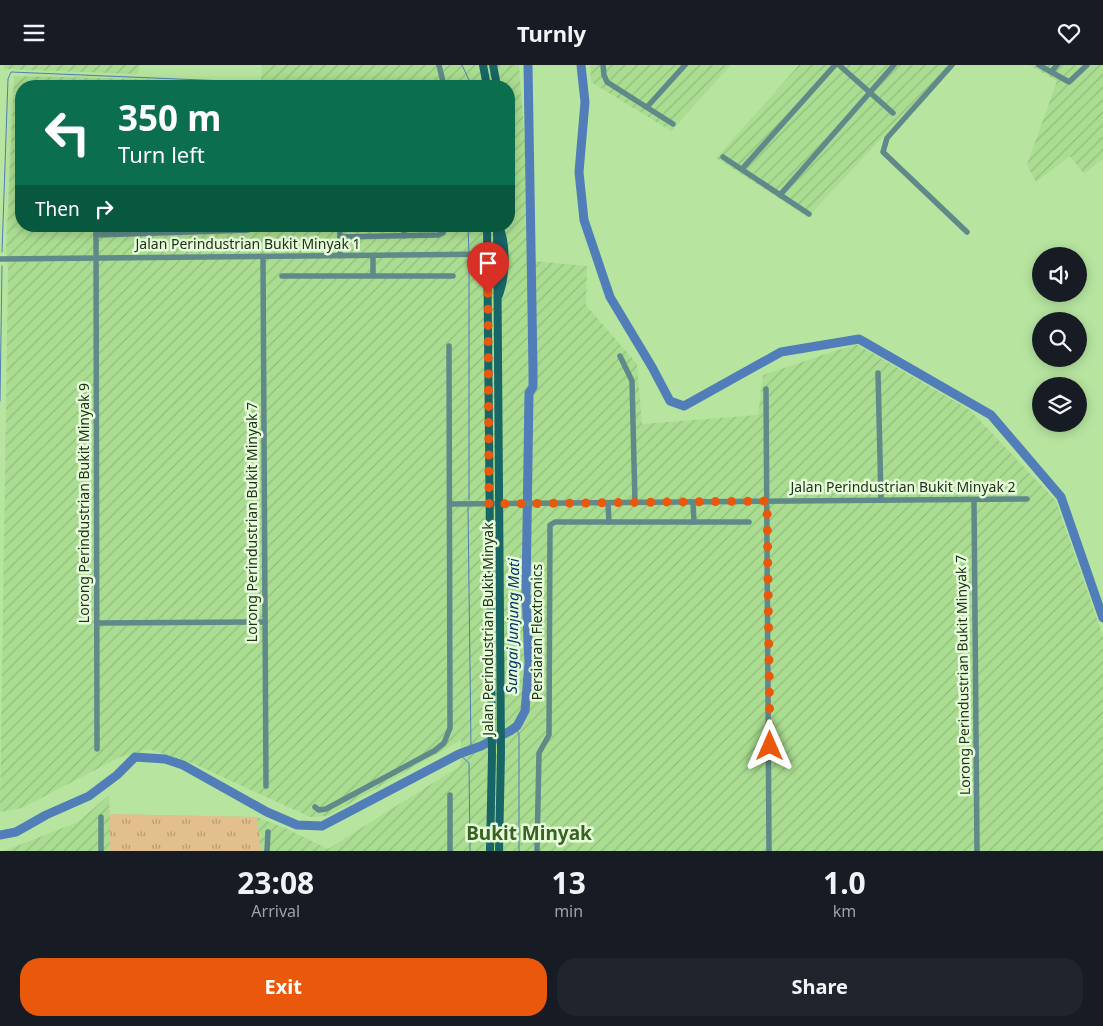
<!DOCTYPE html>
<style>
:root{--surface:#171b24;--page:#20242c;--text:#f1f3f6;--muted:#9ea1a6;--accent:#ea580c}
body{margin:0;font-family:"Noto Sans",sans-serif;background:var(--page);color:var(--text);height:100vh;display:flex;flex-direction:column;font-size:19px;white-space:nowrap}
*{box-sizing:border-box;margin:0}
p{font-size:16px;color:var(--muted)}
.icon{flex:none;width:28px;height:28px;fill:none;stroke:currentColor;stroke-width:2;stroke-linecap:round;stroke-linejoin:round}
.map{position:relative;height:786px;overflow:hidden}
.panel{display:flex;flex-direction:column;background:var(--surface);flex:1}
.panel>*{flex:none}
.hud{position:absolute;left:15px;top:15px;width:500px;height:152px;border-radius:20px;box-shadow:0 2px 12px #0003;background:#0b6e4f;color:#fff;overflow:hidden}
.fabs{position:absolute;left:1032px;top:182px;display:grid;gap:10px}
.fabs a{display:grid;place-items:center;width:55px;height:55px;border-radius:50%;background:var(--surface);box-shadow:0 2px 12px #0003;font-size:25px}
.pin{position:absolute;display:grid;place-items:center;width:42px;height:42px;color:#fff;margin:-51px -21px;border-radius:50% 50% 50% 0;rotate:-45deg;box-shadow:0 0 5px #0007}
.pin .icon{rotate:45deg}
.me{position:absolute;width:55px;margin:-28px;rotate:0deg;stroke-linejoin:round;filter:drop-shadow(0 0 4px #0008)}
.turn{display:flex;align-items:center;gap:18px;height:105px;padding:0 20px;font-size:22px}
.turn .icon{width:65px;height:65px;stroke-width:2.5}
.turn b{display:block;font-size:35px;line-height:42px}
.then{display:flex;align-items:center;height:48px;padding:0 20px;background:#0003;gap:10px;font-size:19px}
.eta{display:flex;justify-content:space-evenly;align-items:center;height:85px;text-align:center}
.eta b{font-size:30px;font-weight:700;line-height:35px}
.action{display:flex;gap:10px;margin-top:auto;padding:10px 20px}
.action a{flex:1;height:58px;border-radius:20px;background:var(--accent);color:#fff;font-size:20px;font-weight:700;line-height:58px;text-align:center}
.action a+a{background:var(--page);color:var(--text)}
header{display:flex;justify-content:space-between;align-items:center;height:65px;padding:0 20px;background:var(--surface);font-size:22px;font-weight:700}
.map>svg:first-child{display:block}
.industrial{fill:url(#industrial-furrows);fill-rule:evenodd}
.grass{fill:url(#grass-tufts)}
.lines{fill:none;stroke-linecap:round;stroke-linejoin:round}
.stream{stroke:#517eb8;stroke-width:1}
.river{stroke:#517eb8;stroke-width:9}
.minor{stroke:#5f8a89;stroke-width:5.5}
.secondary{stroke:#186565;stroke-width:8}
.route{stroke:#ea580c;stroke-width:9;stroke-dasharray:0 16.2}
.labels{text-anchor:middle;stroke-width:5;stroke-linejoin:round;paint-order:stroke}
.street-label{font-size:14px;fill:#213318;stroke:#e7fedb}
.water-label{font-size:15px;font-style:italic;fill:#04346a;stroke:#e7fedb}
.district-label{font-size:19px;font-weight:bold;fill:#396121;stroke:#e7fedb}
</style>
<header><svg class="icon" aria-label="menu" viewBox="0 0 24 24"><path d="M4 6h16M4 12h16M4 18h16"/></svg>Turnly<svg class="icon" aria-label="heart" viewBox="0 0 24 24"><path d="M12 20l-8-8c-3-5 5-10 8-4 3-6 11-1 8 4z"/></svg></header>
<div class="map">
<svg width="1103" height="786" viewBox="0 0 1103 786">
<defs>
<pattern id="industrial-furrows" width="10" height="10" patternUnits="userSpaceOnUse" patternTransform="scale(1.25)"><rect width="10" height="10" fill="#aadd91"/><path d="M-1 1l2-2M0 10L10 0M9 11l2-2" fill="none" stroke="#92be7c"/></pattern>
<pattern id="grass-tufts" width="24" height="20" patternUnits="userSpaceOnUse" patternTransform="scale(1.25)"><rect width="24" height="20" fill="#e2bf8d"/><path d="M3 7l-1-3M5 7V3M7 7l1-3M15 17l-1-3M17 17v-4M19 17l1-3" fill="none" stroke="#b79c72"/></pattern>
</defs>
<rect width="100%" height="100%" fill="#b7e5a0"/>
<g class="industrial">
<polygon points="4,0 140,0 138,9 4,4"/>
<path d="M 262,0 L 519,0 L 534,196 L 587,201 L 586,240 L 637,299 L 642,359 L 758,350 L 763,310 L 856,279 L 970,345 L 1056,436 L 1103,571 L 1103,786 L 4,786 L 78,757 L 109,730 L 110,749 L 257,752 L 287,764 L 328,784 L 460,701 L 461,675 L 328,751 L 310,752 L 192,698 L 149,684 L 120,692 L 22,743 L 0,747 L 8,203 L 6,187 L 14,11 L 261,17 ZM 21,21 L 509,21 L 509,161 L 21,161 Z"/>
<polygon points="590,0 731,0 671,66 591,17"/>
<polygon points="799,0 950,0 808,152 716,93"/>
<polygon points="1029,0 1103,0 1103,94 1084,109 1070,91 1036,117 1027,100 1057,16"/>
</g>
<polygon class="grass" points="110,749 257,752 261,786 110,786"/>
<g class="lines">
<g class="stream">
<polyline points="462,0 469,15 468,21"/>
<polyline points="468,161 469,188"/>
<polyline points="2,187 8,14 11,7 225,16 282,21"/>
<polyline points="469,192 469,435"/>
<polyline points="0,336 2,201"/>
<polyline points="468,442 471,684"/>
<polyline points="515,663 519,669 519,786"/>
<polyline points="459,689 469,698 470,786"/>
</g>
<g class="river">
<polyline points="581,0 585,37 579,107 584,155 610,232 652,302 670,336 684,341 781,287 859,274 991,350 1061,432 1103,553"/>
<polyline points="0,770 16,767 46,750 89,731 117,710 135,692 165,694 183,700 267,747 297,760 322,761 459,689 481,681 510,666 517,661 525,646 529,598 526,528 529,328 533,322 533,305 528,0"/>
</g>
<g class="minor">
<polyline points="439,0 444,21"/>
<polyline points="603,0 604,10 607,17 673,59"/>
<polyline points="839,0 893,48"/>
<polyline points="952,0 887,73 883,87 967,167"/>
<polyline points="1039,0 1069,17 1087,0"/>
<polyline points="1051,7 1057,0"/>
<polyline points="647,42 685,0"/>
<polyline points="723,92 809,149"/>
<polyline points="742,104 835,0"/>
<polyline points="780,130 894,0"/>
<polyline points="96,161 97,684"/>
<polyline points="340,161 340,191"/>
<polyline points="404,161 404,171"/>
<polyline points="96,170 248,165 252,161"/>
<polyline points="340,172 438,170 443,168 446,161"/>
<polyline points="373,191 373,210"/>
<polyline points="263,192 266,721"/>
<polyline points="0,194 497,189"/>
<polyline points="282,211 453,211"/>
<polyline points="620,291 632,316 635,438"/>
<polyline points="878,308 881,435"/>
<polyline points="766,324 769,786"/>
<polyline points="974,435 977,786"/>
<polyline points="608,438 609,457"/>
<polyline points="693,438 694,457"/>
<polyline points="450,439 1027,434"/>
<polyline points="97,558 265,557"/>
<polyline points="450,730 450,786"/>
<polyline points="315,742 319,745 326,744 434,686 444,678 450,663 449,281"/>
<polyline points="101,752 101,786"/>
<polyline points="267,786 268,767"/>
<polyline points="537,786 539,688 549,670 550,460 555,457 749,457"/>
</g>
<g class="secondary">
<polyline points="483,0 487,21"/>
<polyline points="493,0 497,21"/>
<polyline points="487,161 492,690 490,786"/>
<polyline points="497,161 501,687 499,786"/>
<path d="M 499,161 C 507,180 506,211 499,230"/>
</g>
</g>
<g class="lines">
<polyline class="route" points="488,228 489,439 767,436 770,681"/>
</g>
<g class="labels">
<g class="street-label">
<text x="248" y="184">Jalan Perindustrian Bukit Minyak 1</text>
<text x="903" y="427">Jalan Perindustrian Bukit Minyak 2</text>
<text transform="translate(84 438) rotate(-90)" y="5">Lorong Perindustrian Bukit Minyak 9</text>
<text transform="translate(252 457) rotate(-90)" y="5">Lorong Perindustrian Bukit Minyak 7</text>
<text transform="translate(488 564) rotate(-90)" y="5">Jalan Perindustrian Bukit Minyak</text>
<text transform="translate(537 567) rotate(-90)" y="5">Persiaran Flextronics</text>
<text transform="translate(963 610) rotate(-91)" y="5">Lorong Perindustrian Bukit Minyak 7</text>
</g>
<g class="water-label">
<text transform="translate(513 561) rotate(-89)" y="5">Sungai Junjung Mati</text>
</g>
<g class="district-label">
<text x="529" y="775">Bukit Minyak</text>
</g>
</g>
</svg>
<div class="fabs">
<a><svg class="icon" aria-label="sound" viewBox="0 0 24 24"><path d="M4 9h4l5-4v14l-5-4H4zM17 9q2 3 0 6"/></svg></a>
<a><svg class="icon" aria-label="search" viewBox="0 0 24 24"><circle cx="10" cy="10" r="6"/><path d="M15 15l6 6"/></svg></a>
<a><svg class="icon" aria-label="layers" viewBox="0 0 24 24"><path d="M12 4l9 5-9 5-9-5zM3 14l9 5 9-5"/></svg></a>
</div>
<div class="pin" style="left:488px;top:228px;background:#d93025"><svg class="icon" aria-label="arrive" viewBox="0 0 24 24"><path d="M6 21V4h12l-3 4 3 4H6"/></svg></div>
<svg class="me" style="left:770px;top:681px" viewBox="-20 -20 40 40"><path d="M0-17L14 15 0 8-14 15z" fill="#ea580c" stroke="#fff" stroke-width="4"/></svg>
<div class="hud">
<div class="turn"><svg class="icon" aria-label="left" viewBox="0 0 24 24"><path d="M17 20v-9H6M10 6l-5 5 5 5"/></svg><div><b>350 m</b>Turn left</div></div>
<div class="then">Then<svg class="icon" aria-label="right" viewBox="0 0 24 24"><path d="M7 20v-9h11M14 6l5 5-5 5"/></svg></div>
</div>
</div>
<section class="panel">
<div class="eta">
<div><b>23:08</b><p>Arrival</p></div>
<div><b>13</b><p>min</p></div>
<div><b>1.0</b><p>km</p></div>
</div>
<div class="action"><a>Exit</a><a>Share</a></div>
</section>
